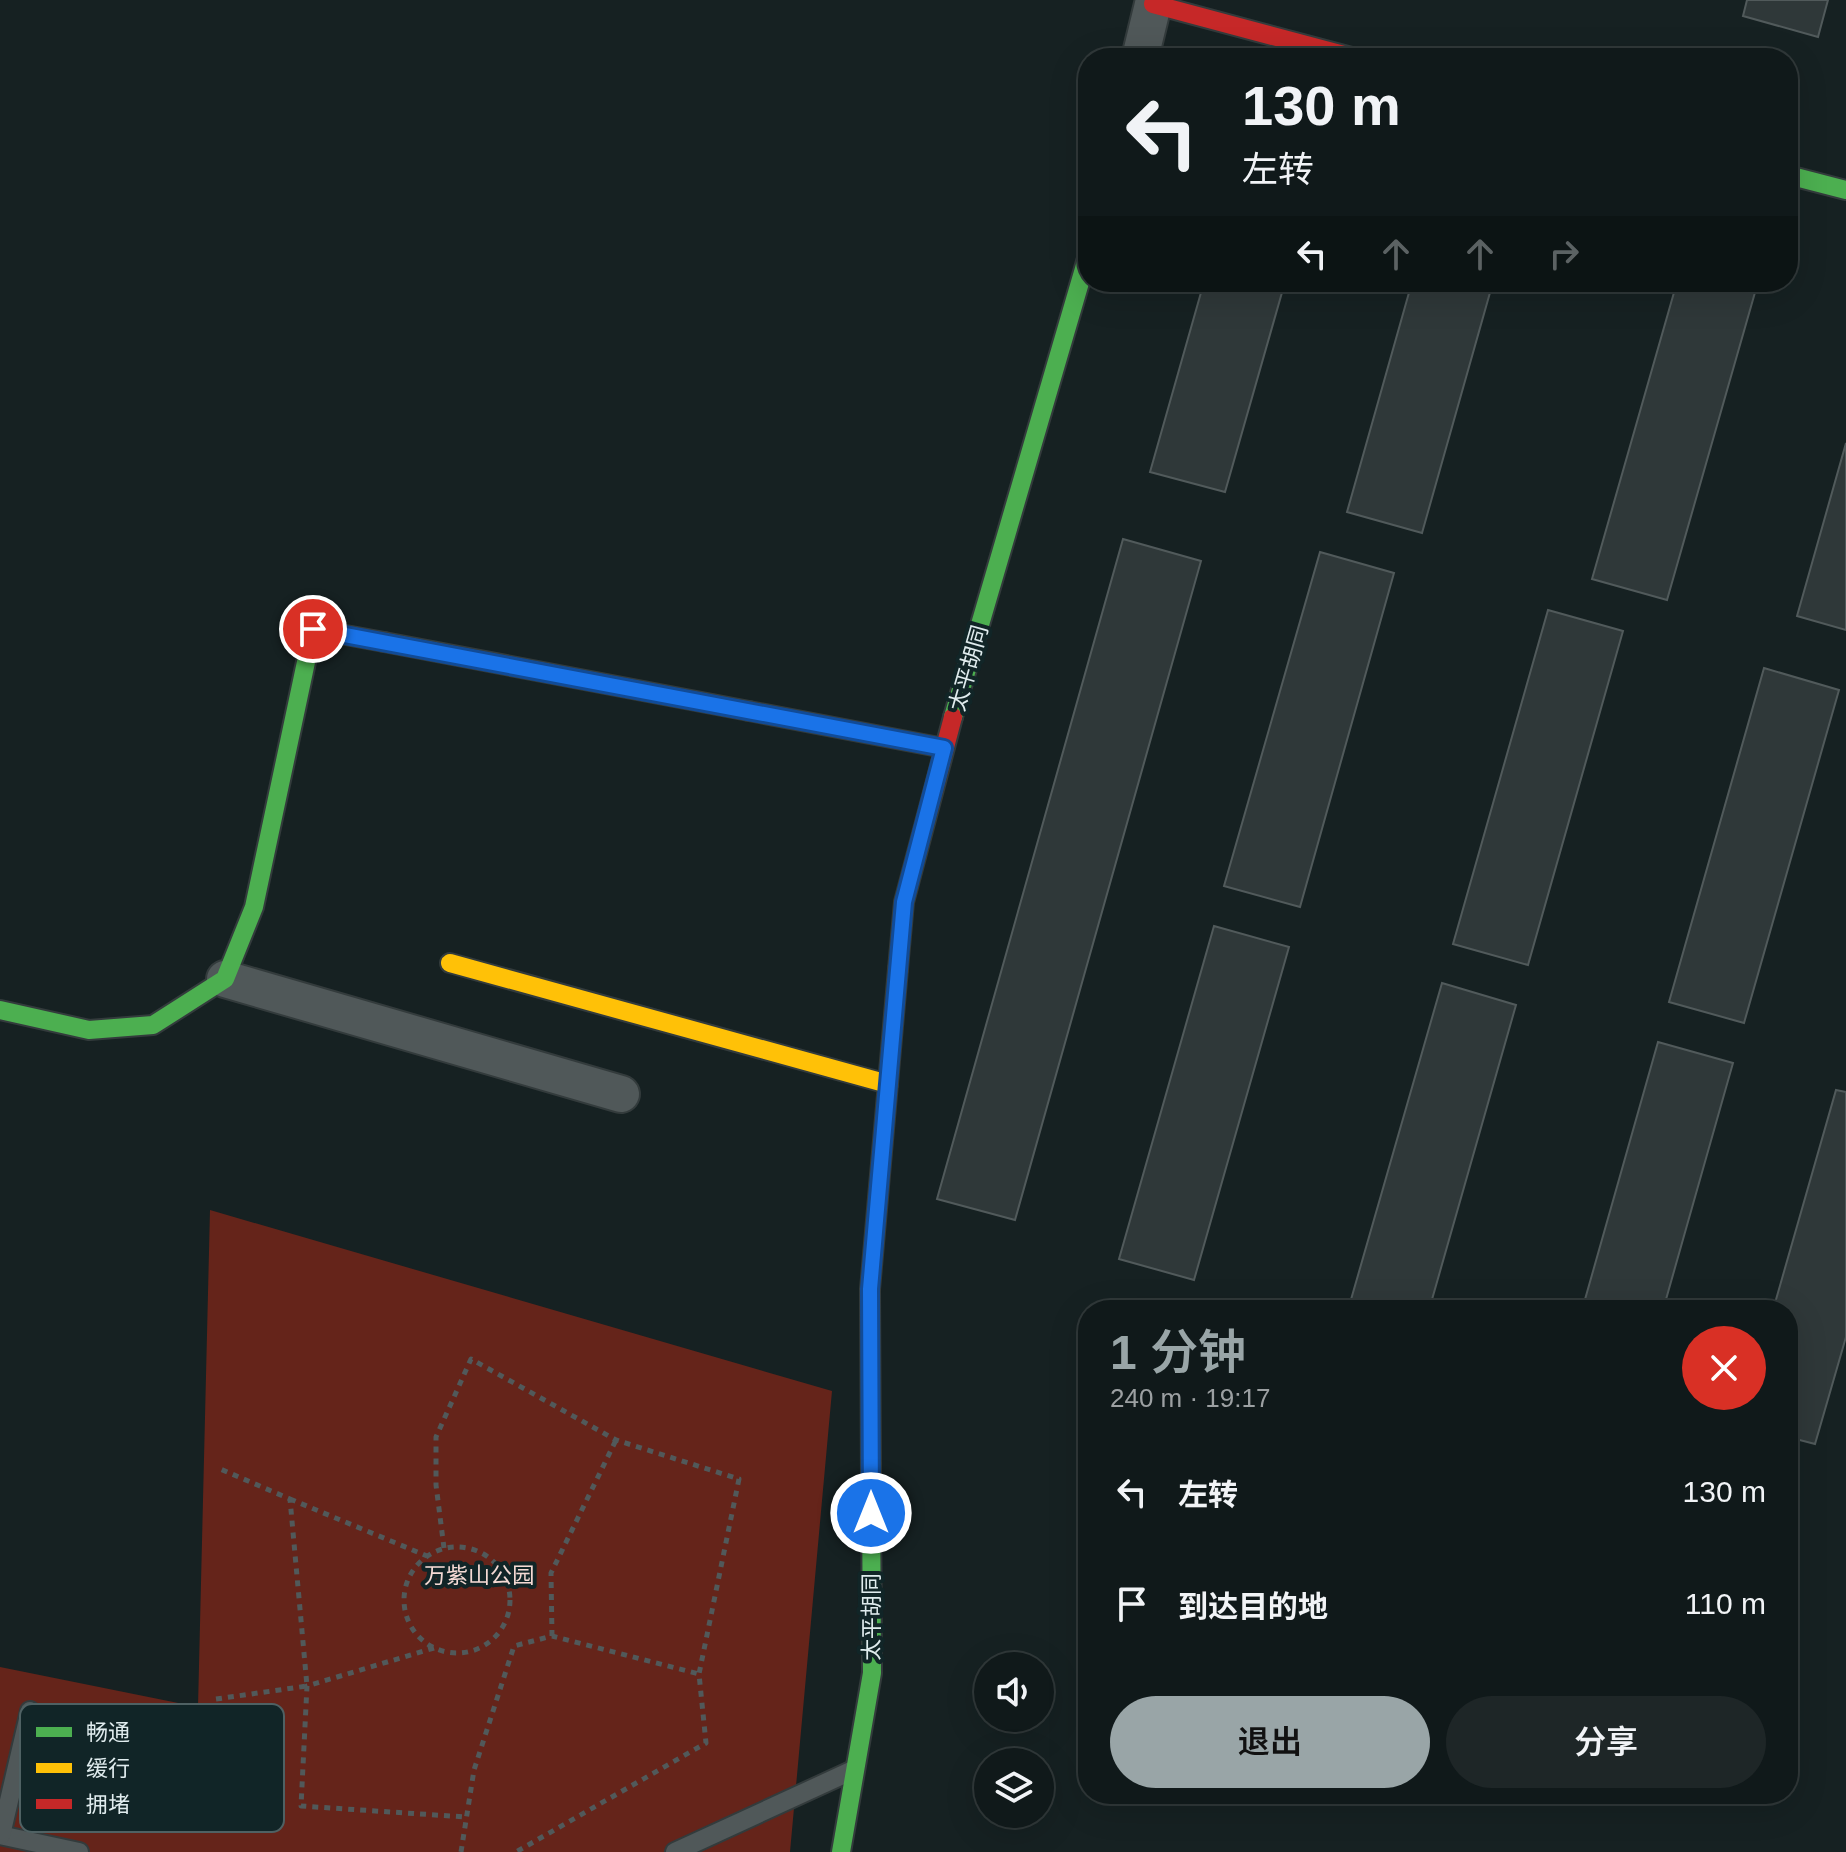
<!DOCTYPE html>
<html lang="zh">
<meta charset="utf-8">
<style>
:root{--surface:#10191a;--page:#1e2627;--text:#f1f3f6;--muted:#9ca0a2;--line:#303839;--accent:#99a5a7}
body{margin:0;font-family:Helvetica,"Noto Sans SC",sans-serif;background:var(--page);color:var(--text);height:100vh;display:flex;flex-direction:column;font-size:30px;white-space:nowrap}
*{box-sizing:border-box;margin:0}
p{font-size:26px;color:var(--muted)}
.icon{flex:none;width:44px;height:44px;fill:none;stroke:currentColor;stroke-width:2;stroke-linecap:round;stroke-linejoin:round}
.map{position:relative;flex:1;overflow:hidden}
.details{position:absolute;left:1078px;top:1300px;width:720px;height:504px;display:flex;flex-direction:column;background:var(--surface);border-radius:32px;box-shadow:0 8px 32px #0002,0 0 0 2px var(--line)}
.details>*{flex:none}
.top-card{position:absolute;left:1078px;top:48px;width:720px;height:244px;border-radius:32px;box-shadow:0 8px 32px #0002,0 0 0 2px var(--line);background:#10191a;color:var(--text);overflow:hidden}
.buttons{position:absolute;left:974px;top:1652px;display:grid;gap:16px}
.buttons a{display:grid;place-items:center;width:80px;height:80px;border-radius:50%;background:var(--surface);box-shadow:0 8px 32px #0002,0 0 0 2px var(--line);font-size:40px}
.pin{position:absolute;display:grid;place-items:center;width:68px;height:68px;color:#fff;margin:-34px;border:4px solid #fff;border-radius:50%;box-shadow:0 2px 8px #0007}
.me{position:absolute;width:88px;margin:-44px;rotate:0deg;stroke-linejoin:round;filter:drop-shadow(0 0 6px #0008)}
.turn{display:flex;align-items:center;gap:28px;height:168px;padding:0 32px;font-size:36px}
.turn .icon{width:104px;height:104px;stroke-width:2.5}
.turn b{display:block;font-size:56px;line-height:68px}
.lanes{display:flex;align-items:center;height:76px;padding:0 32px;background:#0003;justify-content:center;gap:40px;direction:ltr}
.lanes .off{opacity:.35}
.round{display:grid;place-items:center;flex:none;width:84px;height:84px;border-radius:42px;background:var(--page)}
.summary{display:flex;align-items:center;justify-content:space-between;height:136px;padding:0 32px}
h1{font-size:48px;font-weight:600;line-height:60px;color:var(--accent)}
.button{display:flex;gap:16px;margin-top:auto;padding:16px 32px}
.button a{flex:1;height:92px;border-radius:48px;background:var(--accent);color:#111;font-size:32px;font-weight:600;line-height:92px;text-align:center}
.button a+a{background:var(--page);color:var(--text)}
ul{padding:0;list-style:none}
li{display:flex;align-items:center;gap:24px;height:112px;padding:0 32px}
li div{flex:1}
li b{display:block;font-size:30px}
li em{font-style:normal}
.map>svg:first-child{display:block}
.green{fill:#65241a}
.building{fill:#2f3839;stroke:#515a5b;stroke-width:2}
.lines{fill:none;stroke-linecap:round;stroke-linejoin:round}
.lane-casing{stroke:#333b3c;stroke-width:22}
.street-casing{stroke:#333b3c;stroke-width:40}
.fast-casing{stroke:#333b3c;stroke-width:22}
.slow-casing{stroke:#333b3c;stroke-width:22}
.jam-casing{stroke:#333b3c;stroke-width:22}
.path{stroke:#51595a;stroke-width:5;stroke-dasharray:6 6;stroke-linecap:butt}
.lane{stroke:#505859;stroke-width:18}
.street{stroke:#505859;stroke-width:36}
.fast{stroke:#4caf50;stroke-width:18}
.slow{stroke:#ffc107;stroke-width:18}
.jam{stroke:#c62828;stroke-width:18}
.route-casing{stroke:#114b97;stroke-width:20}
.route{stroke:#1a73e8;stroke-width:14}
.labels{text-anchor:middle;stroke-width:8;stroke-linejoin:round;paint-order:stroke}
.street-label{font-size:22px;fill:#e0ecee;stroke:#112527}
.park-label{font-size:22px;fill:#f5dad4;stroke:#112527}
.key{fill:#112527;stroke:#4f6163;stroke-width:2}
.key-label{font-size:22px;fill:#e0ecee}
</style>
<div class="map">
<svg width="1846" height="1852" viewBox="0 0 1846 1852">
<rect width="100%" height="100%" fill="#162122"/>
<polygon class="green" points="210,1210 832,1391 790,1852 0,1852 0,1667 198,1707"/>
<g class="building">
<polygon points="1747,0 1828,0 1818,37 1743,16"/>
<polygon points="1204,282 1285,282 1225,492 1150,472"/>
<polygon points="1412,282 1493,282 1422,533 1347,512"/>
<polygon points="1677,282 1758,282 1667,600 1592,579"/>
<polygon points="1846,443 1846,630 1797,616"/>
<polygon points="1123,539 1201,561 1015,1220 937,1199"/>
<polygon points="1320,552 1394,573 1300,907 1224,886"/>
<polygon points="1548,610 1623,631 1528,965 1453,944"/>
<polygon points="1764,668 1839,690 1744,1023 1669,1002"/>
<polygon points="1214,926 1289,947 1194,1280 1119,1259"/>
<polygon points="1442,983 1516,1005 1429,1310 1348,1310"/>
<polygon points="1658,1042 1733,1063 1663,1310 1582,1310"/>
<polygon points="1836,1090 1846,1092 1846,1337 1815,1444 1788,1437 1788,1310 1773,1310"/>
</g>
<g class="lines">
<g class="lane-casing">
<g id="lane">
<polyline points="0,1835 79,1852"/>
<polyline points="1,1835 30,1711"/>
<polyline points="675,1852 851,1771"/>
</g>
</g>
<g class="street-casing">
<g id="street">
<polyline points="1140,58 1154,0"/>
<polyline points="225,979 621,1094"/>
</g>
</g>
<g class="fast-casing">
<g id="fast">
<polyline points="1788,175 1846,190"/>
<polyline points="749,711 944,748"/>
<polyline points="953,717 1088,255"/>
<polyline points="0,1010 89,1030 153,1025 225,979 254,907 313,629 384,642"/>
<polyline points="841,1852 872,1673 870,1289 898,969"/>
</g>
</g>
<g class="slow-casing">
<g id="slow">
<polyline points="384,642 749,711"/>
<polyline points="450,963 888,1084"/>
</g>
</g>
<g class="jam-casing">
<g id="jam">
<polyline points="1153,4 1355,58"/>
<polyline points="898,969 904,902 953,717"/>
</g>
</g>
<g class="path">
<polyline points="290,1499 427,1556"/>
<circle cx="457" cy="1600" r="53"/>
<polyline points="444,1548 436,1485 436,1437 471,1359 616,1440 739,1479 699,1674 706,1743 516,1852"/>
<polyline points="552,1636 551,1573 616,1440"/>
<polyline points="434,1648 307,1686 301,1806 466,1817"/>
<polyline points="216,1699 307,1686 290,1499 218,1468"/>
<polyline points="461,1852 474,1770 514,1646 552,1636 699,1674"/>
</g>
<use href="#lane" class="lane"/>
<use href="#street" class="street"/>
<use href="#fast" class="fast"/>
<use href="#slow" class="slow"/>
<use href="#jam" class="jam"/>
</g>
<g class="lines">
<g class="route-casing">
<polyline id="route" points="313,629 944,748 904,902 870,1289 871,1513"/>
</g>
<use href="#route" class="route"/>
</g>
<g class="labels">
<g class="street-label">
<text transform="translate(968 668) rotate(-74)" y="8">太平胡同</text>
<text transform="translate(871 1617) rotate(-90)" y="8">太平胡同</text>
</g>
<g class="park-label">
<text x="479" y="1583">万紫山公园</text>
</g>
</g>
<rect x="20" y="1704" width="264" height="128" rx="12" class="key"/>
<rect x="36" y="1727" width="36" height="10" fill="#4caf50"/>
<rect x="36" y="1763" width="36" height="10" fill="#ffc107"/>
<rect x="36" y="1799" width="36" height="10" fill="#c62828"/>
<g class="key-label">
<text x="86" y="1740">畅通</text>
<text x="86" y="1776">缓行</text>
<text x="86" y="1812">拥堵</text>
</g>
</svg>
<div class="buttons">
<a><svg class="icon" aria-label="sound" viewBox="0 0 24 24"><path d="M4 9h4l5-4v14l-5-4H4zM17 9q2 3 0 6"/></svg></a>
<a><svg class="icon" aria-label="layers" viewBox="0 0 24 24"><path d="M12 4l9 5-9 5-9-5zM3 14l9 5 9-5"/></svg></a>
</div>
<div class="pin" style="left:313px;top:629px;background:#d93025"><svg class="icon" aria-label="arrive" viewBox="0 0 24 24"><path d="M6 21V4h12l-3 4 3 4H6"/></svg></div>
<svg class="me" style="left:871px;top:1513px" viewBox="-20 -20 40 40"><circle r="17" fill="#1a73e8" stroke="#fff" stroke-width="3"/><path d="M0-11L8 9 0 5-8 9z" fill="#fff"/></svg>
<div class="top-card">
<div class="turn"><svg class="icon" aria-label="left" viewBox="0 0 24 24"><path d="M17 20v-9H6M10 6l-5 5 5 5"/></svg><div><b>130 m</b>左转</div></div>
<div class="lanes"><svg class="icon" aria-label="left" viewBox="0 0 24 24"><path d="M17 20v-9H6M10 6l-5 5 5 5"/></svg><svg class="icon off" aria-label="ahead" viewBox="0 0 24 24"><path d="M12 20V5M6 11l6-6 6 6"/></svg><svg class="icon off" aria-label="ahead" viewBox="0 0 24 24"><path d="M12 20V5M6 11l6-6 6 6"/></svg><svg class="icon off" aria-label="right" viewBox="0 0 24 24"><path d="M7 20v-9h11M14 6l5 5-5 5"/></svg></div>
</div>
<section class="details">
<div class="summary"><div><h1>1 分钟</h1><p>240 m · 19:17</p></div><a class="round" style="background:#d93025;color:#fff"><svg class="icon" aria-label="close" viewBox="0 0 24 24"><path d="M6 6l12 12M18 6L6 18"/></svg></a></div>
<ul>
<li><svg class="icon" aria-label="left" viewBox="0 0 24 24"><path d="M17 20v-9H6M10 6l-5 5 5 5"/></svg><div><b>左转</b></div><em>130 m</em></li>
<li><svg class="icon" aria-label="arrive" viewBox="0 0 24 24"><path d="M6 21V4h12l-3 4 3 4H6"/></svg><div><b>到达目的地</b></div><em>110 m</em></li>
</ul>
<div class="button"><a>退出</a><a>分享</a></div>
</section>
</div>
